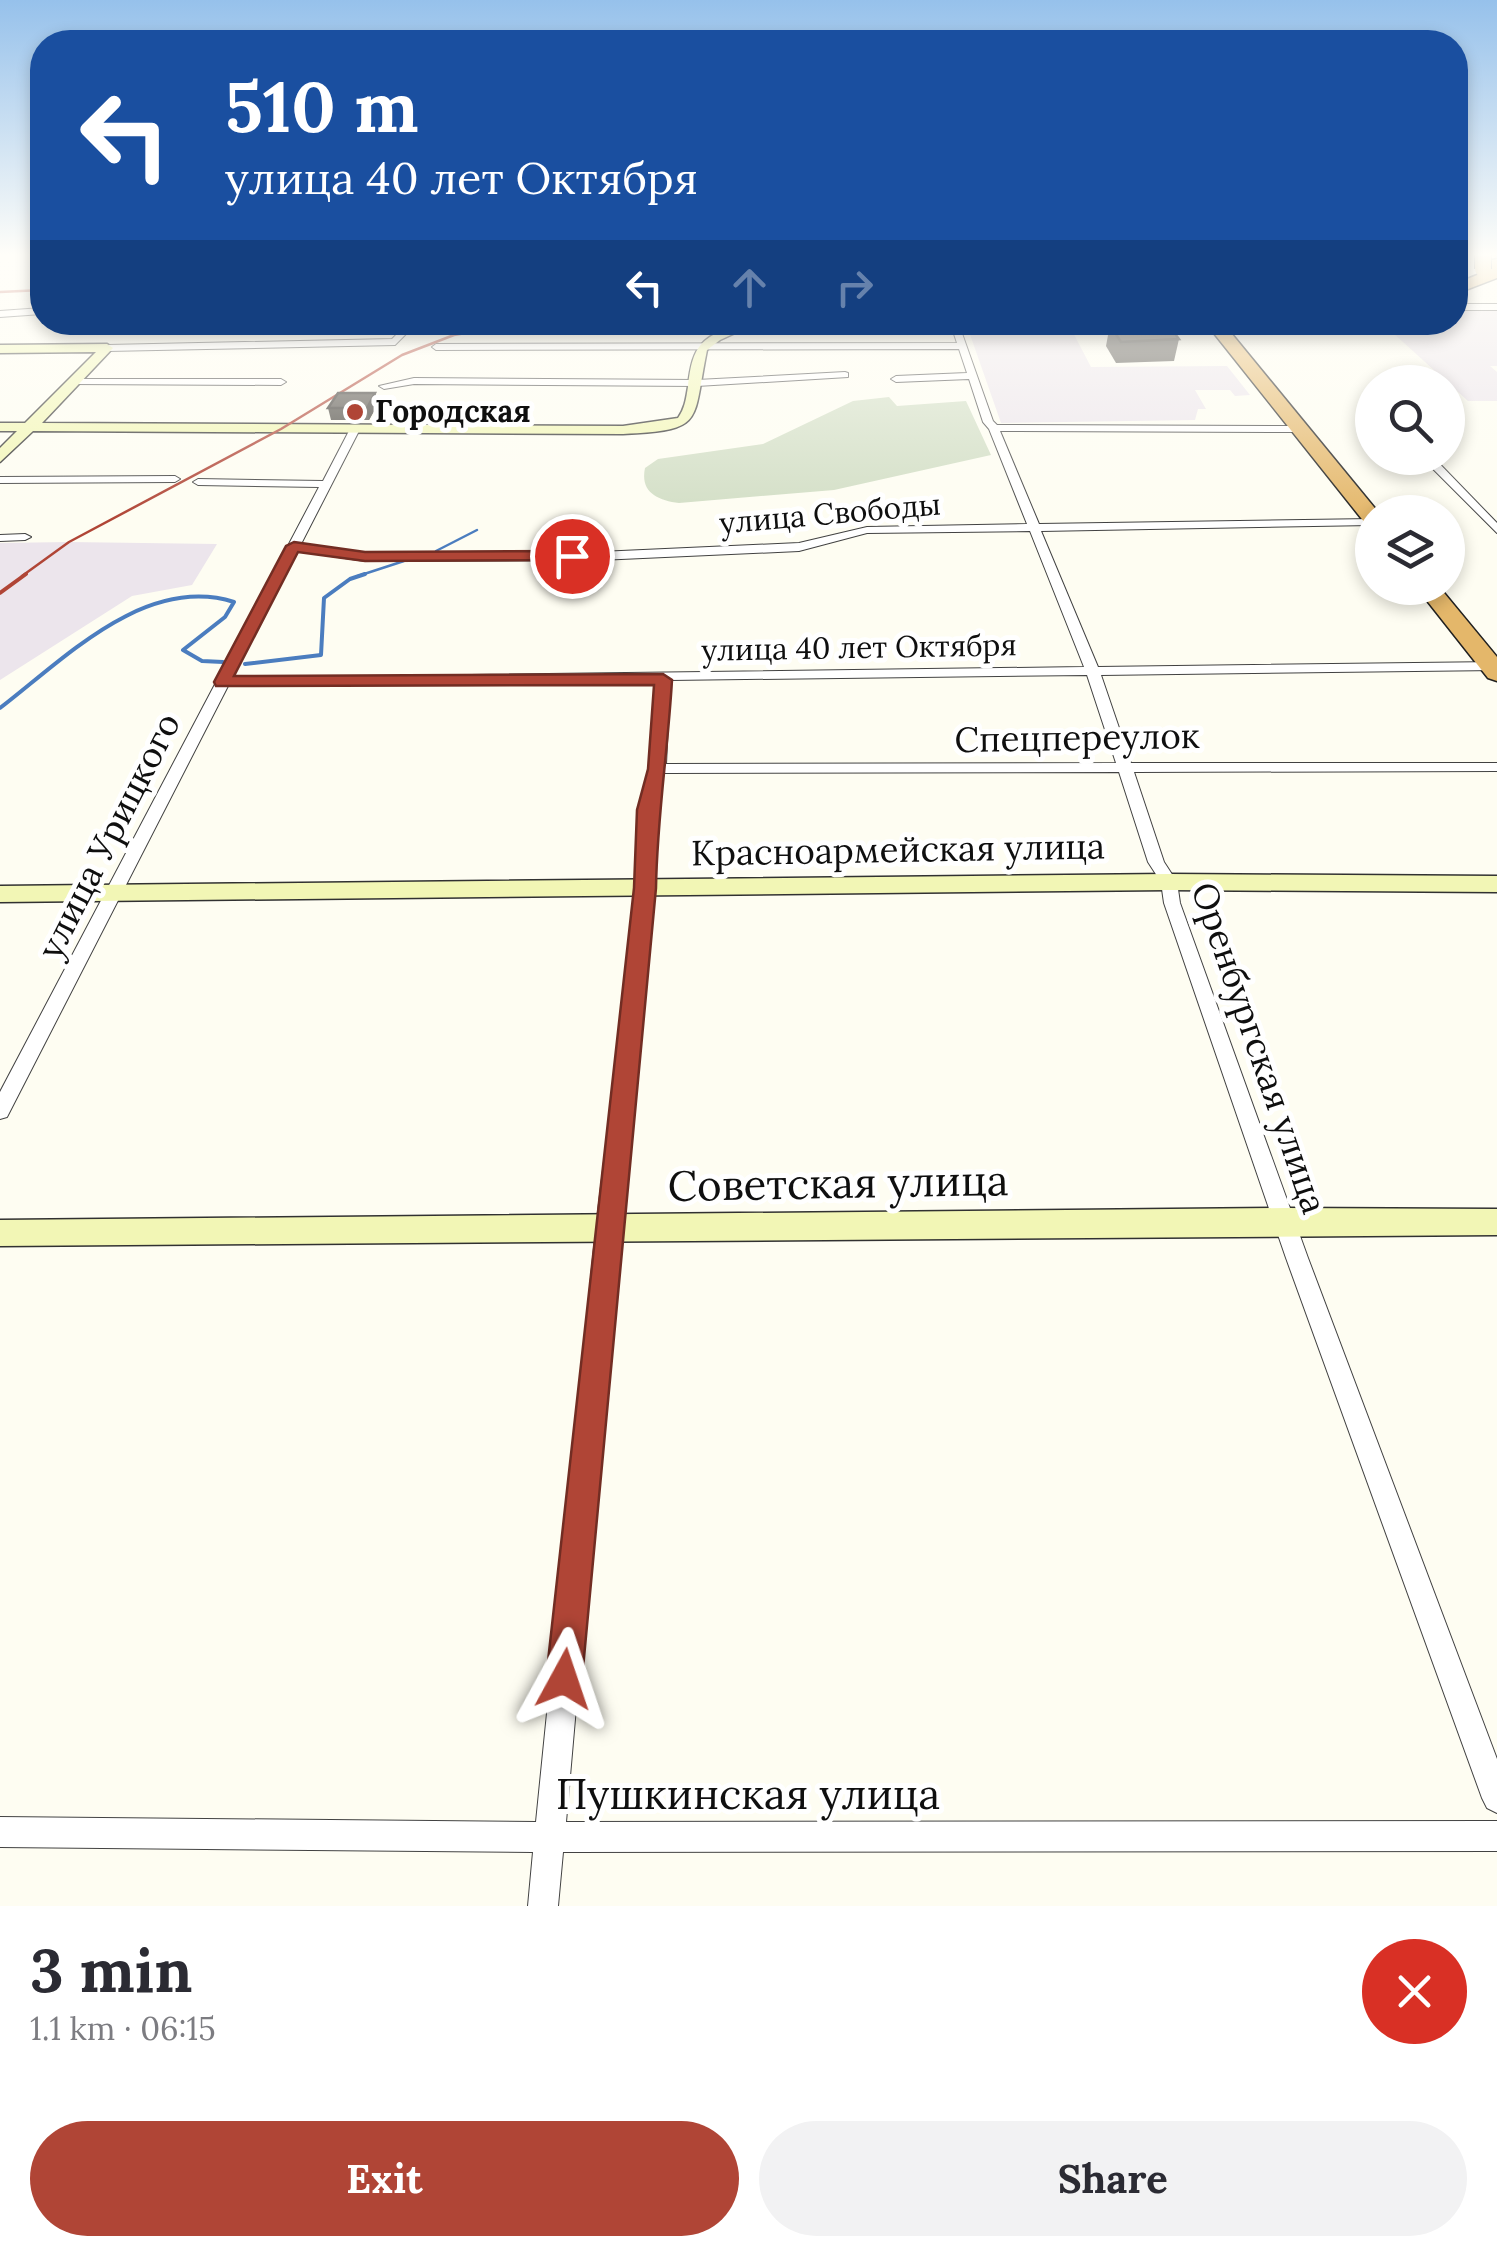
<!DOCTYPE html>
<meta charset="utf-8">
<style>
:root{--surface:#fff;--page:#f2f2f3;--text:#2b2b33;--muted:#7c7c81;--accent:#b04536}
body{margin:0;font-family:Lora,serif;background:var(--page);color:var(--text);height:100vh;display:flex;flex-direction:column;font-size:38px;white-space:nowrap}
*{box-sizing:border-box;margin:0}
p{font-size:32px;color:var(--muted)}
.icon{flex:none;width:55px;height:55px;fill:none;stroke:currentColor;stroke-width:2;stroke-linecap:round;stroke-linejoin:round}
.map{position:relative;height:1906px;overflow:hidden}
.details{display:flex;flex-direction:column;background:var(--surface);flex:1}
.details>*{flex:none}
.hud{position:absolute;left:30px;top:30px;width:1438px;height:305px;border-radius:40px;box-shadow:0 5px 15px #0003;background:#1a4fa0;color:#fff;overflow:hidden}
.fabs{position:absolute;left:1355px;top:365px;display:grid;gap:20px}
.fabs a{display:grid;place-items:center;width:110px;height:110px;border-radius:50%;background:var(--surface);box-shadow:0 5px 15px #0003;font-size:50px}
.pin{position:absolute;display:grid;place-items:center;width:85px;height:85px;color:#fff;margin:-42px;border:5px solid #fff;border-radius:50%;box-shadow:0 2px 10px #0007}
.me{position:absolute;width:110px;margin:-55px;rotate:5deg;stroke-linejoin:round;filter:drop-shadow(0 0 8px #0008)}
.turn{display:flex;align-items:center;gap:35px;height:210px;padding:0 30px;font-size:45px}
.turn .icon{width:130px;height:130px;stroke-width:2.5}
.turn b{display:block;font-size:70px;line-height:85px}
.lanes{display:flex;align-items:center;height:95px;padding:0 30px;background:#0003;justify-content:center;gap:50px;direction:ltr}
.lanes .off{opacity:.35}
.round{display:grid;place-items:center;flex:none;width:105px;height:105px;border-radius:52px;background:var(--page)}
.overview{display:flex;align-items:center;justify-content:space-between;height:170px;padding:0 30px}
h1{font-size:60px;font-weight:800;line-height:75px}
.cta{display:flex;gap:20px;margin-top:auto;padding:20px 30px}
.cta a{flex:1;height:115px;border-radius:60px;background:var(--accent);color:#fff;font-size:40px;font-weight:800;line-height:115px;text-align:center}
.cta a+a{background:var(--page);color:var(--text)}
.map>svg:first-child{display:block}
.industrial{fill:#ece5ec}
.cemetery{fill:#d2dec5}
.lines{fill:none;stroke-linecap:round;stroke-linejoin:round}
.stream-far1{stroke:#4b7dbf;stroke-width:2.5}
.stream{stroke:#4b7dbf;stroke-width:4}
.street-casing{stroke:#424242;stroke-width:2}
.secondary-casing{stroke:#313131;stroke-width:3}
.highway-casing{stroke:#202020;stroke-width:3}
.street{fill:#fff;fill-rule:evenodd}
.secondary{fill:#f2f6b5;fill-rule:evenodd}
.highway{fill:#e4b76a;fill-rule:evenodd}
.rail-far1{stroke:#b04536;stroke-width:2.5}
.rail{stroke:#b04536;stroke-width:4}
.highway-bridge-casing{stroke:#202020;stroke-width:18;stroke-linecap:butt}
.highway-bridge{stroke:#e4b76a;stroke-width:16}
.wall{fill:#4a4741}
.shaded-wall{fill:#3c3935}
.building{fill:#56524c;stroke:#3c3935;stroke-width:2.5}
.route{fill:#b04536;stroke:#722d23;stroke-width:2.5}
.poi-dot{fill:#b04536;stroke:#fff;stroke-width:4}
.labels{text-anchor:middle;stroke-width:10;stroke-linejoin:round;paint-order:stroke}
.far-poi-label{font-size:30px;font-weight:bold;fill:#0f0f0f;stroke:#fff;text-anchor:start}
.far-street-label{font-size:30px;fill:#0f0f0f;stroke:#fff}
.street-label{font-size:35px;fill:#0f0f0f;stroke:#fff}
.near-street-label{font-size:42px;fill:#0f0f0f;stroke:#fff}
</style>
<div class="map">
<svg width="1497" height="1906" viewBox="0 0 1497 1906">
<rect width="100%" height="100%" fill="#fefdf2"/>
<g class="industrial">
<polygon points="1497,308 1497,366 1490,366 1497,372 1497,401 1468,401 1382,323 1455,322 1455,311"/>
<polygon points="966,323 1068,323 1091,367 1227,366 1250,395 1235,396 1230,390 1195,390 1206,409 1198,409 1195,420 1001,423"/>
<polygon points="0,543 69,542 217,544 192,585 132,596 0,680"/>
</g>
<path class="cemetery" d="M 889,397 L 897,406 L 966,401 L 991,455 L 834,490 L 679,503 C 657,500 640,492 645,468 L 658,459 L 763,444 L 853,401 Z"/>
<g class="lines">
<g class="stream-far1">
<polyline points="436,551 477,530"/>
<polyline points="358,576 404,561"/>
</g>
<g class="stream">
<polyline points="245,664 321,655 324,598 350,579 365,574"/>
<path d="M 0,708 C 63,660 145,574 234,602 L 225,617 L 183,650 L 202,661 L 223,662"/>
</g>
<g class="street-casing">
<g id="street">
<rect x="1455" y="304" width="42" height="6"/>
<polygon points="42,308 42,314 0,317 0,311"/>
<polygon points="409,322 418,322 395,345 107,351 103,348 107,345 392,339"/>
<path d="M 950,322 L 958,322 L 993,421 L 997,425 L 1299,426 L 1304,429 L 1299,432 L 1000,431 L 1039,524 L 1372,519 L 1372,525 L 1041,531 L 1098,667 L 1497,662 L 1497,670 L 1101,675 L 1131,763 L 1497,763 L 1497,771 L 1134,772 L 1164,862 L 1177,882 L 1180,903 L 1308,1258 L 1497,1759 L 1497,1813 L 1487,1808 L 1482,1798 L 1286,1258 L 1164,903 L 1161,882 L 1148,862 L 1119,772 L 664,773 L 655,810 L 653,888 L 618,1228 L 566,1822 L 1497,1821 L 1497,1851 L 563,1852 L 558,1906 L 528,1906 L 533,1852 L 0,1847 L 0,1817 L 536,1822 L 596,1228 L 637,888 L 639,810 L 651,769 L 656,681 L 228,686 L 7,1117 L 0,1119 L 0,1092 L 319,487 L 198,485 L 193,482 L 198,479 L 323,481 L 350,429 L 355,426 L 360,429 L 301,544 L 365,553 L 599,552 L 799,543 L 867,527 L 1027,524 L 989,429 L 983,422 L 969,379 L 896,382 L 891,379 L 896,376 L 967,373 L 959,349 L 436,350 L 432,347 L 436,344 L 957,343 ZM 1030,531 L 1084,667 L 232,678 L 297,551 L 365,561 L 599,560 L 799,551 L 867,533 ZM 1087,675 L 1116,763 L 666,764 L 670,680 Z"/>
<polygon points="845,372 848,373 848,377 697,386 414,384 384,389 379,386 414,378 697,380"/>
<polygon points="75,379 281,379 286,382 281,385 72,384 72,380"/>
<polygon points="1427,458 1434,458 1497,523 1497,533 1426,462"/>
<polygon points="0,477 175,476 180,479 175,482 0,483"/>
<polygon points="0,535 25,534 31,537 25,540 0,541"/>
</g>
</g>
<g class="secondary-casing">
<g id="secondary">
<path d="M 741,322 L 759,322 L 720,340 L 707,350 C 692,423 706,430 623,434 L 33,431 L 0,462 L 0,448 L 17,431 L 0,431 L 0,423 L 25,423 L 96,352 L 0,353 L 0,345 L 107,344 L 113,348 L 42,423 L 623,426 L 678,418 C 685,408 686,399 688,387 C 693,343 701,339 741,322 Z"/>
<polygon points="1169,874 1497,876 1497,892 1169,890 0,902 0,886"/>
<polygon points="1285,1208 1497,1209 1497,1235 0,1246 0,1220"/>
</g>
</g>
<g class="highway-casing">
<g id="highway">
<polygon points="1497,259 1497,278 1455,294 1455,284 1487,271 1492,260"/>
<polygon points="1205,322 1222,322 1378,512 1372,512 1372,525 1365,523"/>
<polygon points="1417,588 1440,588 1497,657 1497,681 1488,678"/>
</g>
</g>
<use href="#street" class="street"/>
<use href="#secondary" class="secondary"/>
<use href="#highway" class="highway"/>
<g class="rail-far1">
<polyline points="1464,253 1497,255"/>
<polyline points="0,292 42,290"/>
<polyline points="22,576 69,542 281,429 402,355 454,335 531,322"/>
</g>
<polyline class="rail" points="0,593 26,574"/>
<g class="highway-bridge-casing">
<polyline id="highway-bridge" points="1483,253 1483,269"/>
</g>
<use href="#highway-bridge" class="highway-bridge"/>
</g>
<g class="wall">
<polygon points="1110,325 1179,339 1174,361 1116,363 1106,346"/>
<polygon points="375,393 378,404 369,420 331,420 328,408"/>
</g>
<polygon class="shaded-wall" points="375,393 378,404 369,420 367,408"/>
<g class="building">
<polygon points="1167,323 1179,339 1121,342 1110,325"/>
<polygon points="338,393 375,393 367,408 328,408"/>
</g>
<linearGradient id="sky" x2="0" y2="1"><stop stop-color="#96c1eb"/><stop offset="0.49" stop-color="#fffef9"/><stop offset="1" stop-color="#fffef9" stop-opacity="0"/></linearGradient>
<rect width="1497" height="520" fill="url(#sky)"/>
<path class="route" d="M 294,542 L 365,552 L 572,551 L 580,556 L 572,560 L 365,561 L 298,552 L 234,676 L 663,674 L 672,680 C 668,750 657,818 656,888 L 582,1679 L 576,1691 L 564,1697 L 551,1691 L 546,1679 L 634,888 L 637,810 L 648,769 L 654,685 L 216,686 L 214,682 L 286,546 Z"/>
<circle class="poi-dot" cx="355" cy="412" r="10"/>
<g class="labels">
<g class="far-poi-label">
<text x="375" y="422">Городская</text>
</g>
<g class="far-street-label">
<text transform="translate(830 514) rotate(-5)" y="10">улица Свободы</text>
<text transform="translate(859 648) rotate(-1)" y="10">улица 40 лет Октября</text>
</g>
<g class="street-label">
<text transform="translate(1077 738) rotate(-1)" y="12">Спецпереулок</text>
<text transform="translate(109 836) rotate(-63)" y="12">улица Урицкого</text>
<text transform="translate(898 850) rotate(-1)" y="12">Красноармейская улица</text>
<text transform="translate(1259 1048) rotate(71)" y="12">Оренбургская улица</text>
</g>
<g class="near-street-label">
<text transform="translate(838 1183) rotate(-1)" y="15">Советская улица</text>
<text x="748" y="1809">Пушкинская улица</text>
</g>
</g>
</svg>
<div class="fabs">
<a><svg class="icon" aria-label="search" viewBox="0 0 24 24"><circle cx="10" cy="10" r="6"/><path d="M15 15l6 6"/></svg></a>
<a><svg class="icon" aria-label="layers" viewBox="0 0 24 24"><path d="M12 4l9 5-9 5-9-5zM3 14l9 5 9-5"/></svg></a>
</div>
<div class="pin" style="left:572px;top:556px;background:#d93025"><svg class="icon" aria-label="arrive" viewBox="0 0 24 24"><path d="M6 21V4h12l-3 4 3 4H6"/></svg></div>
<svg class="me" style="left:564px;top:1679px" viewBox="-20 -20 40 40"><path d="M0-17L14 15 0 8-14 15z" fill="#b04536" stroke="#fff" stroke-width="4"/></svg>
<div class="hud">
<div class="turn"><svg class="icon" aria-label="left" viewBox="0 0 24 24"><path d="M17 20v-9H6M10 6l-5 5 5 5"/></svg><div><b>510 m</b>улица 40 лет Октября</div></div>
<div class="lanes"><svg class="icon" aria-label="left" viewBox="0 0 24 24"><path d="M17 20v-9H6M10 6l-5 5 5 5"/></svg><svg class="icon off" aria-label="ahead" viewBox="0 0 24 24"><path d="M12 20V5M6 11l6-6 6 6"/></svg><svg class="icon off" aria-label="right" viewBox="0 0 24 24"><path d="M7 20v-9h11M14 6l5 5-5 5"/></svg></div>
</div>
</div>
<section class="details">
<div class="overview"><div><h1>3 min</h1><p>1.1 km · 06:15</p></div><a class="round" style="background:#d93025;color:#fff"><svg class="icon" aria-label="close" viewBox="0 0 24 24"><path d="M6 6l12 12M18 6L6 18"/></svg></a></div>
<div class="cta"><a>Exit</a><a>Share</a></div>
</section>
